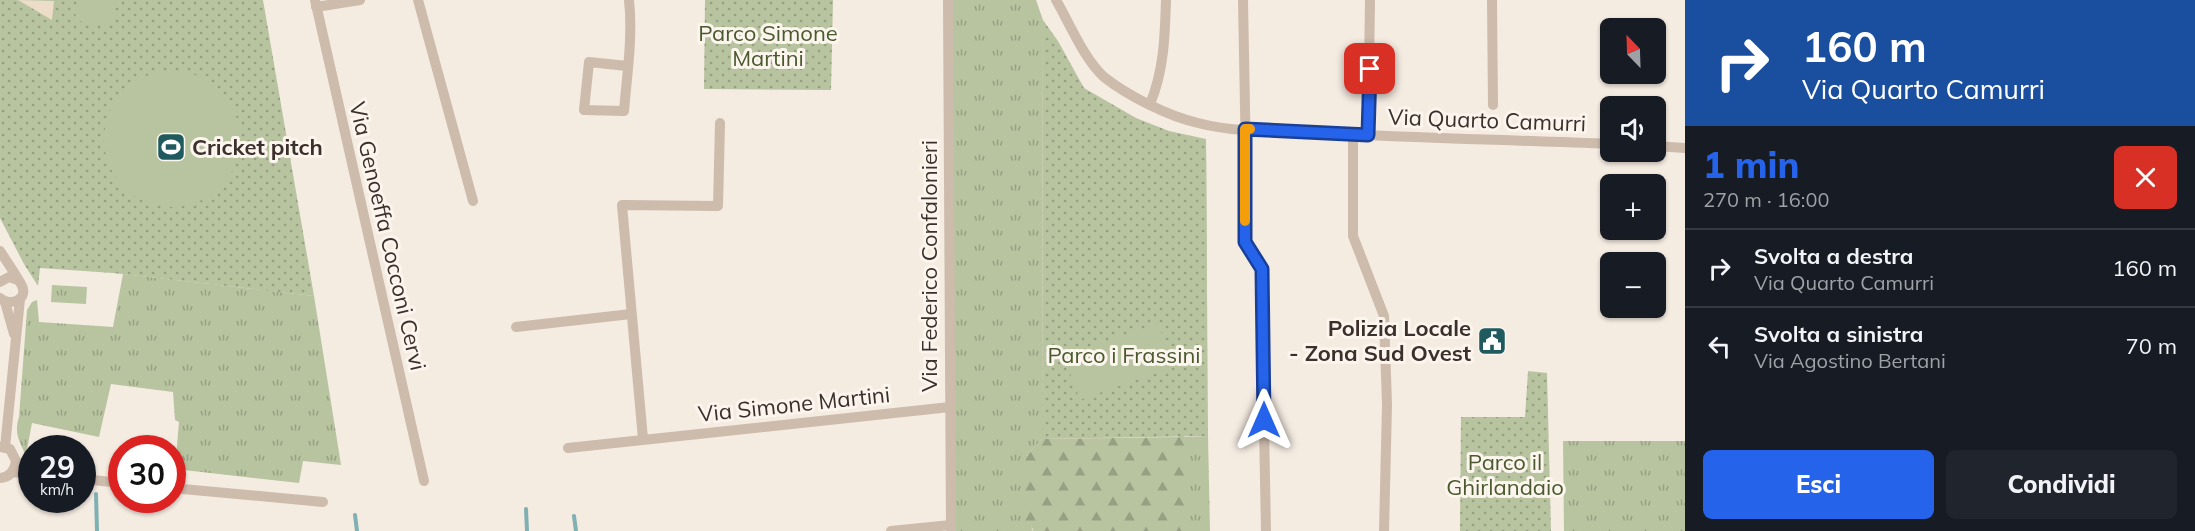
<!DOCTYPE html>
<html lang="it">
<meta charset="utf-8">
<style>
:root{--surface:#171b24;--page:#20242c;--text:#f1f3f6;--muted:#9ea1a6;--line:#363941;--accent:#2563eb}
body{margin:0;font-family:Mulish,sans-serif;background:var(--page);color:var(--text);height:100vh;display:flex;flex-direction:column;font-size:22px;white-space:nowrap}
*{box-sizing:border-box;margin:0}
p{font-size:20px;color:var(--muted)}
.icon{flex:none;width:33px;height:33px;fill:none;stroke:currentColor;stroke-width:2;stroke-linecap:round;stroke-linejoin:round}
.map{position:relative;flex:1;overflow:hidden}
.sheet{display:flex;flex-direction:column;background:var(--surface);width:510px}
.sheet>*{flex:none}
.top-card{background:#1a4fa0;color:#fff;overflow:hidden}
.needle{width:39px;rotate:337deg}
.controls{position:absolute;left:1600px;top:18px;display:grid;gap:12px}
.controls a{display:grid;place-items:center;width:66px;height:66px;border-radius:9px;background:var(--surface);box-shadow:0 2px 4px #0004;font-size:30px}
.speed{position:absolute;left:18px;top:435px;display:flex;gap:12px;font-size:30px;font-weight:700;text-align:center}
.speed>*{display:grid;place-content:center;width:78px;height:78px;border-radius:50%;background:var(--surface);box-shadow:0 2px 4px #0004;line-height:1}
.speed small{font-size:15px;font-weight:400}
.speed .limit{border:9px solid #d22;background:#fff;color:#111}
.pin{position:absolute;display:grid;place-items:center;width:51px;height:51px;color:#fff;margin:-26px;border-radius:12px;box-shadow:0 3px 9px #0006}
.me{position:absolute;width:66px;margin:-33px;rotate:0deg;stroke-linejoin:round;filter:drop-shadow(0 0 4px #0008)}
.turn{display:flex;align-items:center;gap:21px;height:126px;padding:0 18px;font-size:27px}
.turn .icon{width:78px;height:78px;stroke-width:2.5}
.turn b{display:block;font-size:42px;line-height:51px}
.round{display:grid;place-items:center;flex:none;width:63px;height:63px;border-radius:9px;background:var(--page)}
.headline{display:flex;align-items:center;justify-content:space-between;height:102px;padding:0 18px}
h1{font-size:36px;font-weight:800;line-height:45px;color:var(--accent)}
.button{display:flex;gap:12px;margin-top:auto;padding:12px 18px}
.button a{flex:1;height:69px;border-radius:9px;background:var(--accent);color:#fff;font-size:24px;font-weight:800;line-height:69px;text-align:center}
.button a+a{background:var(--page);color:var(--text)}
ul{padding:0;list-style:none}
li{display:flex;align-items:center;gap:18px;height:78px;padding:0 18px;border-top:2px solid var(--line)}
li div{flex:1}
li b{display:block;font-size:22px}
li em{font-style:normal}
main{display:flex;flex:1;min-height:0}
.map>svg:first-child{display:block}
.grass{fill:url(#grass-tufts)}
.forest{fill:url(#forest-firs)}
.park{fill:url(#park-dots)}
.pitch{fill:#b8c4a0}
.plaza{fill:#ecdcc8}
.lines{fill:none;stroke-linecap:round;stroke-linejoin:round}
.stream{stroke:#7fb0b2;stroke-width:4}
.minor{stroke:#cdbbac;stroke-width:10}
.route-casing{stroke:#184099;stroke-width:15}
.route{stroke:#2563eb;stroke-width:10}
.slow{stroke:#f59e0b;stroke-width:10}
.labels{text-anchor:middle;stroke-width:6;stroke-linejoin:round;paint-order:stroke}
.park-label{font-size:22px;fill:#4a5a2e;stroke:#fbf5ee}
.street-label{font-size:22px;fill:#3b302b;stroke:#fbf5ee}
.poi-label{font-size:22px;font-weight:bold;fill:#3b302b;stroke:#fbf5ee;text-anchor:start}
</style>
<main>
<div class="map">
<svg width="1685" height="531" viewBox="0 0 1685 531">
<defs>
<pattern id="grass-tufts" width="24" height="20" patternUnits="userSpaceOnUse" patternTransform="scale(1.5)"><rect width="24" height="20" fill="#b8c4a0"/><path d="M3 7l-1-3M5 7V3M7 7l1-3M15 17l-1-3M17 17v-4M19 17l1-3" fill="none" stroke="#97a083"/></pattern>
<pattern id="forest-firs" width="22" height="20" patternUnits="userSpaceOnUse" patternTransform="scale(1.5)"><rect width="22" height="20" fill="#b8c4a0"/><path d="M5 1l3.5 6h-7zM16 11l3.5 6h-7z" fill="#97a083"/></pattern>
<pattern id="park-dots" width="8" height="8" patternUnits="userSpaceOnUse" patternTransform="scale(1.5)"><rect width="8" height="8" fill="#b8c4a0"/><path d="M2 2h.1M6 6h.1" fill="none" stroke="#97a083" stroke-width="1.8" stroke-linecap="round"/></pattern>
</defs>
<rect width="100%" height="100%" fill="#f4ebe1"/>
<g class="grass">
<polygon points="948,0 1036,0 1043,20 1042,439 1026,456 1032,531 951,531"/>
<path d="M 123,274 L 314,296 L 341,465 L 303,461 L 299,483 L 175,469 L 179,422 L 175,420 L 173,392 L 111,384 L 99,437 L 32,423 L 26,455 C 19,442 14,432 19,417 L 27,310 L 32,302 L 37,300 L 39,322 L 113,327 Z"/>
<polygon points="52,285 87,287 86,304 51,302"/>
<polygon points="1208,436 1210,531 1184,531 1184,437"/>
<polygon points="1563,441 1685,441 1685,531 1564,531"/>
</g>
<polygon class="forest" points="1206,139 1207,289 1202,303 1184,437 1184,531 1032,531 1033,529 1025,521 1021,479 1026,456 1042,439 1179,437"/>
<g class="park">
<polygon points="0,0 263,0 314,296 113,273 40,268 38,286 24,264 0,218"/>
<polygon points="705,0 833,0 831,90 704,89"/>
<polygon points="1043,20 1058,41 1084,88 1136,118 1169,131 1206,139 1208,436 1042,439"/>
<polygon points="1528,371 1547,373 1551,531 1460,531 1461,417 1525,417"/>
</g>
<g class="pitch">
<polygon points="77,0 115,0 113,24 75,21"/>
<circle cx="172" cy="139" r="68"/>
<polygon points="1158,323 1174,366 1080,400 1064,357"/>
</g>
<polygon class="plaza" points="18,0 54,1 52,20"/>
<g class="lines">
<g class="stream">
<polyline points="96,494 97,531"/>
<polyline points="526,509 527,531"/>
<polyline points="355,515 357,531"/>
<polyline points="574,516 576,531"/>
</g>
<g class="minor">
<polyline points="315,0 424,481"/>
<polyline points="418,0 473,201"/>
<polyline points="948,0 951,531"/>
<path d="M 1056,0 C 1070,24 1084,59 1104,77 C 1128,96 1168,116 1198,123 C 1236,133 1280,131 1320,133 C 1417,138 1514,140 1611,144"/>
<polyline points="1243,0 1246,161 1245,242 1261,269 1266,531"/>
<polyline points="1492,0 1493,105"/>
<polyline points="316,7 360,0"/>
<path d="M 627,66 L 589,62 L 584,110 L 624,111 C 627,75 633,36 629,0"/>
<path d="M 1150,104 C 1164,71 1165,35 1166,0"/>
<polyline points="1353,135 1353,236 1384,316 1387,405 1384,531"/>
<polyline points="1368,135 1370,0"/>
<polyline points="1656,146 1685,148"/>
<path d="M 0,251 C 7,262 15,273 21,284 C 30,298 11,308 0,298"/>
<polyline points="0,282 9,277 18,280"/>
<polyline points="5,302 14,334"/>
<polyline points="516,327 631,314"/>
<polyline points="643,439 622,205 718,206 720,123"/>
<polyline points="5,447 20,299"/>
<polyline points="568,448 950,407"/>
<polyline points="13,472 32,474"/>
<path d="M 0,478 C 10,477 15,471 16,461 L 10,449 L 0,447"/>
<polyline points="82,479 122,483"/>
<polyline points="172,488 323,502"/>
<polyline points="891,531 951,525"/>
</g>
</g>
<g class="lines">
<g class="route-casing">
<polyline id="route" points="1264,420 1262,269 1245,242 1245,129 1368,135 1370,69"/>
</g>
<use href="#route" class="route"/>
<polyline class="slow" points="1245,221 1245,129 1250,129"/>
</g>
<defs>
<g id="stadium-square" transform="scale(1.5)"><rect x="-9" y="-9" width="18" height="18" rx="4" fill="#1f5a5e" stroke="#fbf5ee"/><path d="M0-5a6.5 5 0 1 0 0 10a6.5 5 0 1 0 0-10ZM-3.5-1.8h7v3.6h-7Z" fill="#fff"/></g>
<g id="civic-square" transform="scale(1.5)"><rect x="-9" y="-9" width="18" height="18" rx="4" fill="#1f5a5e" stroke="#fbf5ee"/><path d="M-.6-6.5H3V-4.5H.6V-3L4-1V1h2V6H-6V1h2V-1L-.6-3ZM-1.2 2.5V6h2.4V2.5Z" fill="#fff"/></g>
</defs>
<g fill-rule="evenodd">
<use href="#stadium-square" x="171" y="147"/>
<use href="#civic-square" x="1492" y="341"/>
</g>
<g class="labels">
<g class="park-label">
<text x="768" y="41">Parco Simone<tspan x="768" dy="25">Martini</tspan></text>
<text x="1124" y="363">Parco i Frassini</text>
<text x="1505" y="470">Parco il<tspan x="1505" dy="25">Ghirlandaio</tspan></text>
</g>
<g class="street-label">
<text transform="translate(1487 120) rotate(2)" y="8">Via Quarto Camurri</text>
<text transform="translate(388 236) rotate(77)" y="8">Via Genoeffa Cocconi Cervi</text>
<text transform="translate(929 266) rotate(-90)" y="8">Via Federico Confalonieri</text>
<text transform="translate(794 404) rotate(-6)" y="8">Via Simone Martini</text>
</g>
<g class="poi-label">
<text x="192" y="155">Cricket pitch</text>
<text x="1471" y="336" text-anchor="end">Polizia Locale<tspan x="1471" dy="25">- Zona Sud Ovest</tspan></text>
</g>
</g>
</svg>
<div class="controls">
<a><svg class="needle" viewBox="-14 -14 28 28"><path d="M0-13l5 13h-10z" fill="#e53935"/><path d="M0 13l5-13h-10z" fill="#9ea1a6"/></svg></a>
<a><svg class="icon" aria-label="sound" viewBox="0 0 24 24"><path d="M4 9h4l5-4v14l-5-4H4zM17 9q2 3 0 6"/></svg></a>
<a>+</a>
<a>−</a>
</div>
<div class="speed"><div>29<small>km/h</small></div><div class="limit">30</div></div>
<div class="pin" style="left:1370px;top:69px;background:#d93025"><svg class="icon" aria-label="arrive" viewBox="0 0 24 24"><path d="M6 21V4h12l-3 4 3 4H6"/></svg></div>
<svg class="me" style="left:1264px;top:420px" viewBox="-20 -20 40 40"><path d="M0-17L14 15 0 8-14 15z" fill="#2563eb" stroke="#fff" stroke-width="4"/></svg>
</div>
<section class="sheet">
<div class="top-card">
<div class="turn"><svg class="icon" aria-label="right" viewBox="0 0 24 24"><path d="M7 20v-9h11M14 6l5 5-5 5"/></svg><div><b>160 m</b>Via Quarto Camurri</div></div>
</div>
<div class="headline"><div><h1>1 min</h1><p>270 m · 16:00</p></div><a class="round" style="background:#d93025;color:#fff"><svg class="icon" aria-label="close" viewBox="0 0 24 24"><path d="M6 6l12 12M18 6L6 18"/></svg></a></div>
<ul>
<li><svg class="icon" aria-label="right" viewBox="0 0 24 24"><path d="M7 20v-9h11M14 6l5 5-5 5"/></svg><div><b>Svolta a destra</b><p>Via Quarto Camurri</p></div><em>160 m</em></li>
<li><svg class="icon" aria-label="left" viewBox="0 0 24 24"><path d="M17 20v-9H6M10 6l-5 5 5 5"/></svg><div><b>Svolta a sinistra</b><p>Via Agostino Bertani</p></div><em>70 m</em></li>
</ul>
<div class="button"><a>Esci</a><a>Condividi</a></div>
</section>
</main>
